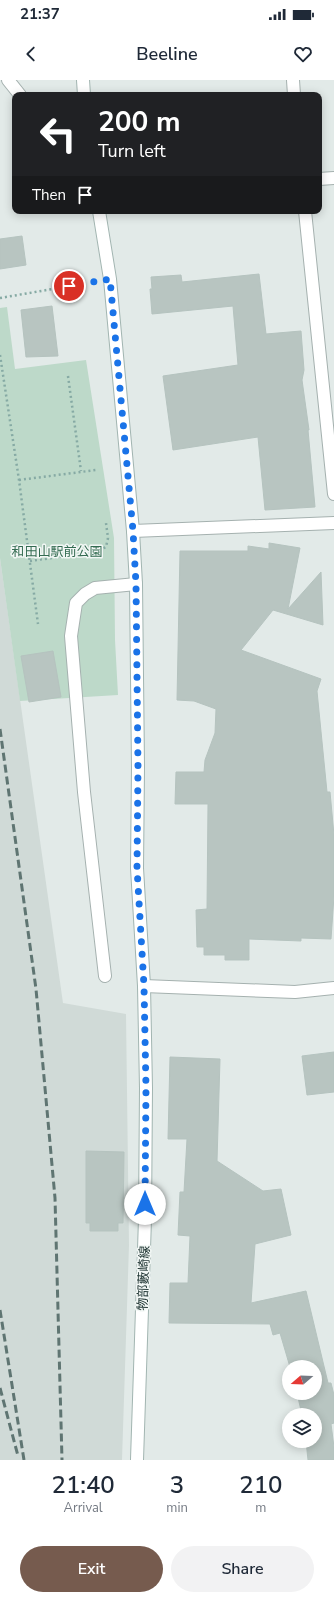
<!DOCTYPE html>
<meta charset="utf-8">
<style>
:root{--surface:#fff;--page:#f2f2f3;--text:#1f2937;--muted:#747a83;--accent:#765b4e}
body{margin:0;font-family:"Nunito Sans","Noto Sans JP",sans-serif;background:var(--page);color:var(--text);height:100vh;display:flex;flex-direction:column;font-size:15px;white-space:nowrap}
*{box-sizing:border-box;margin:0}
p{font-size:13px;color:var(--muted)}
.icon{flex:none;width:22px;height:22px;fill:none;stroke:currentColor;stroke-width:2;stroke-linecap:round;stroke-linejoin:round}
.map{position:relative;height:1380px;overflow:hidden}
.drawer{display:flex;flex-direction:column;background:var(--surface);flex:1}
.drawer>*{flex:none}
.guide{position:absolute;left:12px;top:12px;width:310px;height:122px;border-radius:8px;box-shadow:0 2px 10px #0003;background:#202124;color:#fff;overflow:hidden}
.needle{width:26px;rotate:251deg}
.controls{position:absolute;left:282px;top:1280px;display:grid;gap:8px}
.controls a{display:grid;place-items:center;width:40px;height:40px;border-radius:50%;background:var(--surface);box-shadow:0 2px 10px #0003;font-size:20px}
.pin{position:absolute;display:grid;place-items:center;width:34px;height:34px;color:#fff;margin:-17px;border:2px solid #fff;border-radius:50%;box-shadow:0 1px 4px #0007}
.me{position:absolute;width:44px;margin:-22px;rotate:0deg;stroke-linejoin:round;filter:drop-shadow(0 0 3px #0008)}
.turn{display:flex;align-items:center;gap:14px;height:84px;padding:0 20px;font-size:18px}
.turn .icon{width:52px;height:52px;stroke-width:2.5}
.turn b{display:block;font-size:28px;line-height:34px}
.then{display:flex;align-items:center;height:38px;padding:0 20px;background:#0003;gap:8px;font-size:15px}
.eta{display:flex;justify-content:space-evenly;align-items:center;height:68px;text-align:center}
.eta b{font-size:24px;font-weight:600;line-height:28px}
.button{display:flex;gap:8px;margin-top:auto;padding:8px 20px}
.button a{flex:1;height:46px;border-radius:24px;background:var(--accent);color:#fff;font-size:16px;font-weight:600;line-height:46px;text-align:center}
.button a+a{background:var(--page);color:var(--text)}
.status{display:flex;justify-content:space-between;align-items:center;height:28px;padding:0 20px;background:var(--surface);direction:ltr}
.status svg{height:11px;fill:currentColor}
header{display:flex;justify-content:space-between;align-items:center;height:52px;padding:0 20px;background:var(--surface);font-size:18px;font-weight:600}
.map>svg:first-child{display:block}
.built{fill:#d0dad7}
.green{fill:#bdd9c9}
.building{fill:#b8c5c1;stroke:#b5c3bf}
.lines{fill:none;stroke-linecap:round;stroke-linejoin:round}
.service-casing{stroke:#a5b1af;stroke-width:14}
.minor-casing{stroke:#a5b1af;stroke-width:14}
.tertiary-casing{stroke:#a5b1af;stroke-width:14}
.secondary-casing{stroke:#a2b5b1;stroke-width:14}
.path{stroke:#86aaa4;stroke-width:2.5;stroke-dasharray:2 3;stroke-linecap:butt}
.service{stroke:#fff;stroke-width:12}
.minor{stroke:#fff;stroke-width:12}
.tertiary{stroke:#fff;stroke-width:12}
.secondary{stroke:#fff;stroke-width:12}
.rail{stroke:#5f7572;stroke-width:3;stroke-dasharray:8 4;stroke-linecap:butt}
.route{stroke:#1a73e8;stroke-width:7;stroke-dasharray:0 12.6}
.labels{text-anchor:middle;stroke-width:3;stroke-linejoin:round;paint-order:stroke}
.park-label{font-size:13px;fill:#336b51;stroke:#f2f7f5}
.street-label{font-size:13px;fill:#243937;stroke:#f2f7f5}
</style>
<div class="status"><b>21:37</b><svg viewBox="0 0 49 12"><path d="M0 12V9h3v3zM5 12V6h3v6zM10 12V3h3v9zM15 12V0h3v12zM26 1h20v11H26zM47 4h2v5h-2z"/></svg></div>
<header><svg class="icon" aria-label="back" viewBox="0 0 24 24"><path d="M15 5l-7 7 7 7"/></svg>Beeline<svg class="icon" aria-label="heart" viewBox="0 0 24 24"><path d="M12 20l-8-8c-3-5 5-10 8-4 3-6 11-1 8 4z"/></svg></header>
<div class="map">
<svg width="334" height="1380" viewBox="0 0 334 1380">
<rect width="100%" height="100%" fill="#e2eae8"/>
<polygon class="built" points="0,478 63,923 126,934 129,1165 122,1380 0,1380"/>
<polygon class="green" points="7,227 15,289 86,280 114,458 115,560 118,615 20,621 0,478 0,228"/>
<g class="building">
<polygon points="22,156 26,185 0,189 0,159"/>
<polygon points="259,194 266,254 301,251 304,290 302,300 309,350 308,350 315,427 265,430 258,357 173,370 163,296 238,285 233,226 152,234 150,209 152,209 151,197 181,195 182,202"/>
<polygon points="52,226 58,276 26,277 21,230"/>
<polygon points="269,463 300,468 288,529 321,492 323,545 273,530 241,570 321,599 317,611 327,712 330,712 334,755 334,816 331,859 301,858 301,861 249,859 249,880 225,880 225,875 204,875 204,867 197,867 196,830 207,829 208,724 175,724 176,692 204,692 205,680 215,653 216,629 194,621 177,620 180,471 248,471 248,466 269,469"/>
<polygon points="53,571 61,617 29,622 21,576"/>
<polygon points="334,972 334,1012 307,1015 302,976"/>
<polygon points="170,977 220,979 217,1081 263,1111 281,1109 291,1155 255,1164 251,1223 306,1211 328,1303 331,1303 334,1315 334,1343 331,1344 334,1367 334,1380 308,1380 306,1361 315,1361 315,1335 302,1335 297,1313 315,1313 315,1287 290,1287 280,1253 273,1255 270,1244 169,1243 170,1203 188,1203 190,1156 178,1155 180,1112 184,1112 187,1059 168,1059"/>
<polygon points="86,1071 124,1072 123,1143 118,1143 118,1151 90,1151 90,1143 86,1143"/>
</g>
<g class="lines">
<g class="service-casing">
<polyline id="service" points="105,896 84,712 71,556 76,523 85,514 95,508 136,504"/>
</g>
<g class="minor-casing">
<g id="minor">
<polyline points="8,0 20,15"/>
<polyline points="133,451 334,443"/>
</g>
</g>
<g class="tertiary-casing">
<g id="tertiary">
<polyline points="293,0 294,15"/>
<polyline points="319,99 334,98"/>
<polyline points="305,131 334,414"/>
<polyline points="144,906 295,912 334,908"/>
</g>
</g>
<g class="secondary-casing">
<g id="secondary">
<polyline points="83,0 84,15"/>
<polyline points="99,131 110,199 133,451 136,504 138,687 137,788 144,906 146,1008 145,1139 137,1380"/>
</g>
</g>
<g class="path">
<polyline points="0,218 88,203"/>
<polyline points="0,275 19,400 38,544"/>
<polyline points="68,296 81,391"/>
<polyline points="19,400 96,390"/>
<polyline points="30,481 95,472 106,467 108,458 106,443"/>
</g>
<use href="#service" class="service"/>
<use href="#minor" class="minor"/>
<use href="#tertiary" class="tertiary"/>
<use href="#secondary" class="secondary"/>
<g class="rail">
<polyline points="0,649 36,909 55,1118 62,1380"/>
<polyline points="0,1230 24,1380"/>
<polyline points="0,1308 18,1376"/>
</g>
</g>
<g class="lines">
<polyline class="route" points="69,206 110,199 133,451 136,504 138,687 137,788 144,906 146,1008 145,1124"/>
</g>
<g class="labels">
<g class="park-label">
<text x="57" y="476">和田山駅前公園</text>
</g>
<g class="street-label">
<text transform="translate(143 1198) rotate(-88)" y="5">物部藪崎線</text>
</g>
</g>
</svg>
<div class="controls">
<a><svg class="needle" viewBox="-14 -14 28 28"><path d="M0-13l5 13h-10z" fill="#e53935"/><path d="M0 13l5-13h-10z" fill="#747a83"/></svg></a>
<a><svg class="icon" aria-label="layers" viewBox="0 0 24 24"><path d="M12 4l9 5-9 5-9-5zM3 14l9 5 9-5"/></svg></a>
</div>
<div class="pin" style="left:69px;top:206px;background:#d93025"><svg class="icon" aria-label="arrive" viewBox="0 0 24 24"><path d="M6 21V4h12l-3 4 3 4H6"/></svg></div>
<svg class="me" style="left:145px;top:1124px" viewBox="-20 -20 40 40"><circle r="19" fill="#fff"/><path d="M0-13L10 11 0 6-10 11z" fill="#1a73e8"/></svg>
<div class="guide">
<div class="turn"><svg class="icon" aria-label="left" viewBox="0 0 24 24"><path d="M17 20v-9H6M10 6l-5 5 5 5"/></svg><div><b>200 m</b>Turn left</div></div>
<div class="then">Then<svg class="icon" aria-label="arrive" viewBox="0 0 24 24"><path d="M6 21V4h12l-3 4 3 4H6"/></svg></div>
</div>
</div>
<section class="drawer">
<div class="eta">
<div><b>21:40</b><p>Arrival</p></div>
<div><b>3</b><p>min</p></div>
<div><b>210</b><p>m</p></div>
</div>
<div class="button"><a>Exit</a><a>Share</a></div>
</section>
